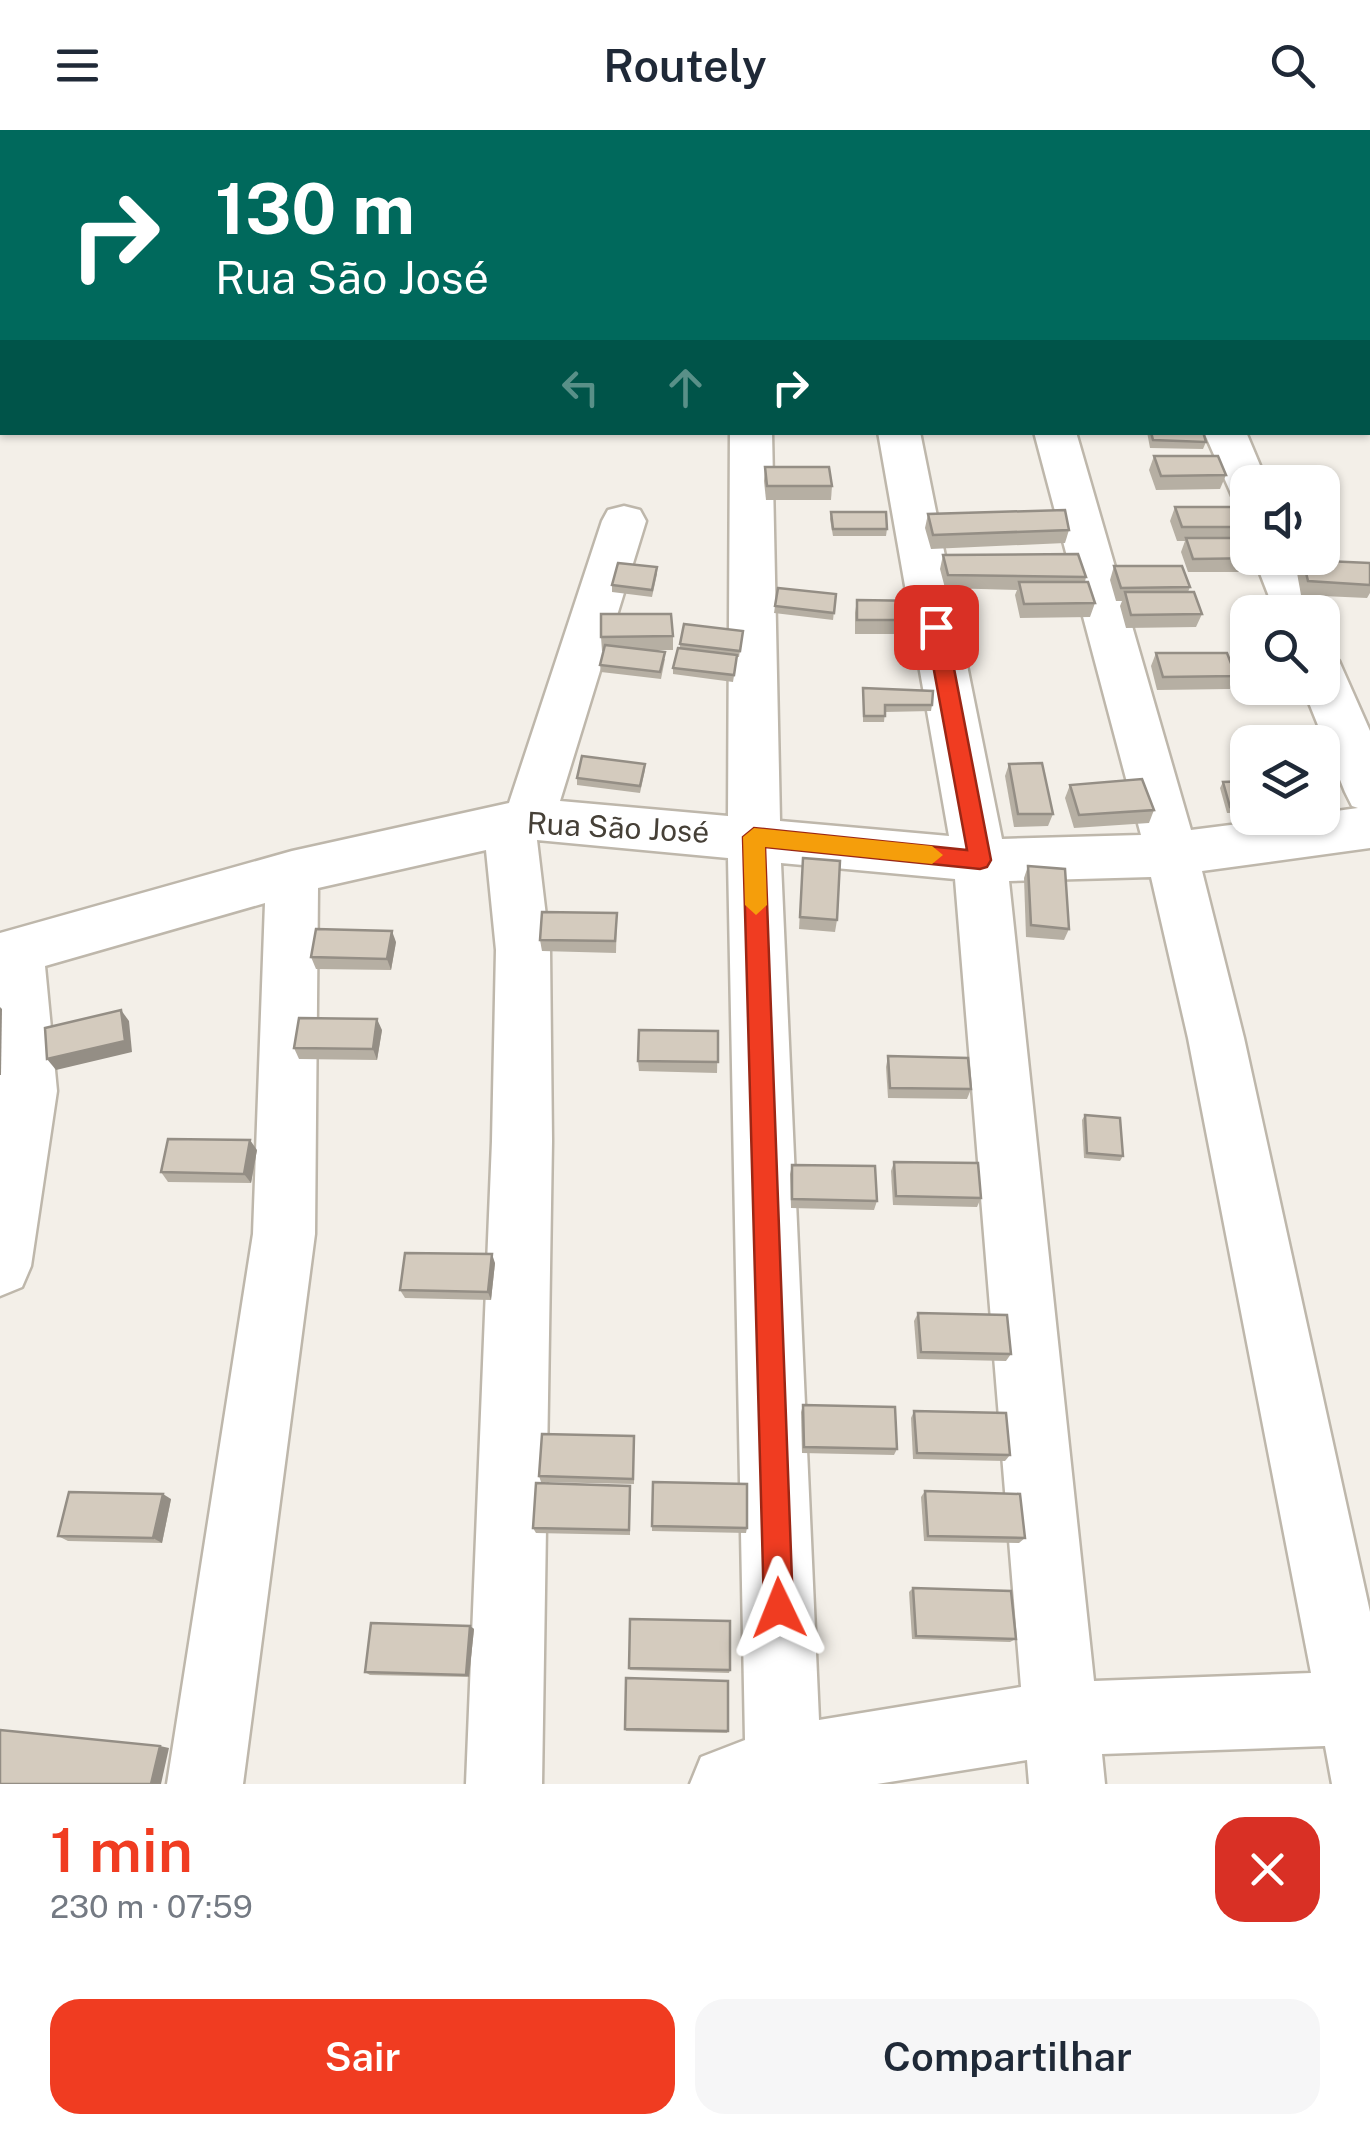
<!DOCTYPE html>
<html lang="pt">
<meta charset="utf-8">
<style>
:root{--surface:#fff;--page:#f6f6f7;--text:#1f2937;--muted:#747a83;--accent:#f03c21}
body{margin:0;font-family:"Public Sans",sans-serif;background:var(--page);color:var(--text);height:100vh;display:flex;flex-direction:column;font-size:38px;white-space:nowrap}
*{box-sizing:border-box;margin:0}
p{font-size:32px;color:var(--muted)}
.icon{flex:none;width:55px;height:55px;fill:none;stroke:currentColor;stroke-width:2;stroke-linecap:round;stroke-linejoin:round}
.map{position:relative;height:1654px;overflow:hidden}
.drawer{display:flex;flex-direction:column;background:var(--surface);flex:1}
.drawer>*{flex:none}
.guide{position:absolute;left:0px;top:0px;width:1370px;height:305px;box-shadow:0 2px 8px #0004;background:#00695c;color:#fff;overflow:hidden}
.tools{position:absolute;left:1230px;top:335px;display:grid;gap:20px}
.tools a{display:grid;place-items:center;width:110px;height:110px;border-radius:20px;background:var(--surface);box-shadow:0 2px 8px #0004;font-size:50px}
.pin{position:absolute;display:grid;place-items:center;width:85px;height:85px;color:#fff;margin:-42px;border-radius:20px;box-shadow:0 5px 15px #0006}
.me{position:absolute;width:110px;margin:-55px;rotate:358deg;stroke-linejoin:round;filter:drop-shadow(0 0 8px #0008)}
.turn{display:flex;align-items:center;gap:35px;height:210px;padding:0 50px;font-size:45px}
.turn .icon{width:130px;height:130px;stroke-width:2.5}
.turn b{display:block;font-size:70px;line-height:85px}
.lanes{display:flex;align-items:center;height:95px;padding:0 50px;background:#0003;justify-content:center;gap:50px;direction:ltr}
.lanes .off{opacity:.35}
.round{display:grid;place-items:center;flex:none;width:105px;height:105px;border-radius:30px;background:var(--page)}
.headline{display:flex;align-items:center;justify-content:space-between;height:170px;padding:0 50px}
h1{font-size:60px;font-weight:600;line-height:75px;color:var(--accent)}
.primary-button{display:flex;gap:20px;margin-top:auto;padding:20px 50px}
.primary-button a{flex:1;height:115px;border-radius:30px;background:var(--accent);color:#fff;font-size:40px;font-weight:600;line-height:115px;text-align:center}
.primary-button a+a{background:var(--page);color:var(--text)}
header{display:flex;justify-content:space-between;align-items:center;height:130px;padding:0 50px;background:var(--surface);font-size:45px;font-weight:600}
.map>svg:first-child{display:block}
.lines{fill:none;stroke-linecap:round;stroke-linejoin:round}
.minor-casing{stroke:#beb7ab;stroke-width:5}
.minor{fill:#fff;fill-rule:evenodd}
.wall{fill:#b6afa3}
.shaded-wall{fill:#948e85}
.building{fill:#d4cbbe;stroke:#948e85;stroke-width:2.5}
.route{fill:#f03c21;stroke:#9c2715;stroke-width:2.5}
.slow{fill:#f59e0b}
.labels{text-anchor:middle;stroke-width:8;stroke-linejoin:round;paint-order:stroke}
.street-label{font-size:30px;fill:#464037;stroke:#fff}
</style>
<header><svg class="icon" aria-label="menu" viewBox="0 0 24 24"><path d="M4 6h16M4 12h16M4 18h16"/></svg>Routely<svg class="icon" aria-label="search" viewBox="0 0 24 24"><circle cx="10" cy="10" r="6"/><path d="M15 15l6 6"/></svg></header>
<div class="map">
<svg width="1370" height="1654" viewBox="0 0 1370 1654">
<rect width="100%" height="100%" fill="#f3efe8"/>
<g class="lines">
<g class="minor-casing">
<g id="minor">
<polygon points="685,0 719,0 720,2 686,2"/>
<polygon points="858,0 859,2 824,1 824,0"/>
<rect x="1368" y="48" width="2" height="22"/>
<polygon points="1368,253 1370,253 1370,284 1368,283"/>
<path d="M 730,302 L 772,302 L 780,691 L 949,706 L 878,302 L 920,302 L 1002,709 L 1141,705 L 1034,302 L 1076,302 L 1191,700 L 1286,688 L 1322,688 L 1322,683 L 1358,678 L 1352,676 L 1345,662 L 1303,558 L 1322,558 L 1322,526 L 1339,531 L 1370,601 L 1370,718 L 1202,741 L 1244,908 L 1370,1482 L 1370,1654 L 1332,1654 L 1325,1616 L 1102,1624 L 1105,1654 L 1029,1654 L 1027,1630 L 877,1654 L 690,1654 L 701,1627 L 745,1610 L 728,728 L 537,710 L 550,820 L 552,1011 L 542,1654 L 466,1654 L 492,1011 L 496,820 L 486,720 L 318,758 L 315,1104 L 243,1654 L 167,1654 L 253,1104 L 265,773 L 45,836 L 57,961 L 31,1136 L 22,1157 L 0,1166 L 0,803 L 292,721 L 509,673 L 602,391 L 608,380 L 624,376 L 640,380 L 646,391 L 560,671 L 728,686 ZM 781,733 L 955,749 L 1021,1557 L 819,1590 ZM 1151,747 L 1188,908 L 1311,1543 L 1094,1551 L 1009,751 Z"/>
<polygon points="1204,302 1246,302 1267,352 1248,352 1248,372 1233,368"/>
<polygon points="1254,428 1298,428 1321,482 1275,482"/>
</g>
</g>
<use href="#minor" class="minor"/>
</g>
<g class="wall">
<rect x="619" y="0" width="60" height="2"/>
<polygon points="860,0 903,0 903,1"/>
<polygon points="1147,302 1203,302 1206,312 1203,319 1150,318"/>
<polygon points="1154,326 1226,345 1220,359 1156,360 1149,340"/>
<polygon points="765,337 832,356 831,370 766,370 764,351"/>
<polygon points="1175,377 1248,393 1248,401 1244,408 1262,428 1255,442 1188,442 1181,422 1185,411 1177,411 1170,391"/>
<polygon points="831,382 887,399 886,406 833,406 830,389"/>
<polygon points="928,384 1069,400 1065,413 931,419 925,398"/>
<polygon points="943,425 1086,447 1085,452 1095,473 1090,487 1020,488 1015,465 1017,460 945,458 940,439"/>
<polygon points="1303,430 1370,433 1370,463 1367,468 1301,465 1297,443"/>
<polygon points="1114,436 1190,457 1188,462 1202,484 1196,497 1126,498 1120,476 1122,471 1116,471 1110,450"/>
<polygon points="657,437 657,444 652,467 612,462 612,455"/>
<polygon points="836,464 833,490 774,483 775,476"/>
<polygon points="857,470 925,490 922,504 855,504 855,483"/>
<polygon points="743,501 739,527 737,527 733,552 673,544 673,538 680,518 680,514"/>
<polygon points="673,506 673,520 649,520 665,529 661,549 601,542 600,535 604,521 602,521 601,507"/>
<polygon points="1156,523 1236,546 1230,559 1157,560 1151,536"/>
<polygon points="863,558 932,575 931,581 885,582 884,592 863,592"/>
<polygon points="1322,627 1334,651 1330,657 1322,656"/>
<polygon points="645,634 645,640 640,663 577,655 577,648"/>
<polygon points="1009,634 1053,684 1048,696 1014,697 1005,646"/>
<polygon points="1248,651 1248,683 1227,683 1220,658 1223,652"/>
<polygon points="1070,655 1154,680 1149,693 1074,698 1065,668"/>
<polygon points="803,728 837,790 835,802 799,799"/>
<polygon points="1028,736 1069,799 1064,810 1026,807 1024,748"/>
<polygon points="617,783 616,823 542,821 540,810"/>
<polygon points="396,812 391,840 316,839 311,827"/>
<polygon points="382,900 377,930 299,929 294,918"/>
<polygon points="718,901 717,943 639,941 638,931"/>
<polygon points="888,926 971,959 967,969 888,968 886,937"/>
<polygon points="1085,985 1123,1026 1120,1031 1084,1028 1082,990"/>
<polygon points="257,1020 251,1053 168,1052 161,1042"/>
<polygon points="894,1032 981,1068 977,1077 893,1075 891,1041"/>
<polygon points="792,1035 877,1071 874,1080 791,1078 790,1044"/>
<polygon points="495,1133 491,1170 405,1168 400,1160"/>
<polygon points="918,1183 1011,1224 1006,1231 917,1229 914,1191"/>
<polygon points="803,1275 897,1319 894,1325 802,1323 801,1282"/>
<polygon points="914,1281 1010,1325 1005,1331 913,1329 911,1288"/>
<polygon points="634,1306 634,1354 541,1352 539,1346"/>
<polygon points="630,1356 630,1405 536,1403 533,1398"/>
<polygon points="925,1361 1025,1408 1019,1413 924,1411 921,1367"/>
<polygon points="171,1369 162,1413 68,1411 58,1406"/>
<polygon points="652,1396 747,1398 746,1403 652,1401"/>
<polygon points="913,1458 1016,1509 1010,1512 912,1509 909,1462"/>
<polygon points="470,1496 474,1499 469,1547 370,1545 365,1542"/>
<polygon points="629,1538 730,1540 729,1543 630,1540"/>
<polygon points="625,1599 728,1601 727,1603 626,1601"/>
</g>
<g class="shaded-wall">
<polygon points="392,801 396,812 391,840 387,829"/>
<polygon points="0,877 2,879 1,945 0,945"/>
<polygon points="121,880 129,891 132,922 56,940 47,929"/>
<polygon points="377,889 382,900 377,930 373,919"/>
<polygon points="250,1010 257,1020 251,1053 244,1044"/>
<polygon points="492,1124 495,1133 491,1170 488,1162"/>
<polygon points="163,1364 171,1369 162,1413 153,1408"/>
<polygon points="470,1496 474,1499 469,1547 466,1545"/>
<polygon points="160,1616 169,1618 161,1654 151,1654"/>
</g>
<g class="building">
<polygon points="910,0 954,0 954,2 911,2"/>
<polygon points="1151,302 1203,302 1206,312 1153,310"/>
<polygon points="1154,326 1218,326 1226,345 1161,346"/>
<polygon points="765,337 829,337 832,356 767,356"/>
<polygon points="1175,377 1241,377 1248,393 1248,397 1182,397"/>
<polygon points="1065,380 1069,400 933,405 928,384"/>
<polygon points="831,382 886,382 887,399 833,399"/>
<polygon points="1186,408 1248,408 1248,428 1262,428 1193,429"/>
<polygon points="1078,424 1086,447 948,445 943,425"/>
<polygon points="1303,430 1370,433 1370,455 1308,451"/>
<polygon points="618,433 657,437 652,460 612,455"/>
<polygon points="1114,436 1182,436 1190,457 1121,458"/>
<polygon points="1019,452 1088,452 1095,473 1024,474"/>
<polygon points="778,458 836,464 834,483 775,476"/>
<polygon points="1125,462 1194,462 1202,484 1131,485"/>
<polygon points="857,470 923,471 925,490 857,490"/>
<polygon points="601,484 671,484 673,506 601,507"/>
<polygon points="684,494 743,501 740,521 680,514"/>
<polygon points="605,515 665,522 660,542 600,535"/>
<polygon points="678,518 737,525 734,545 673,538"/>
<polygon points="1156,523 1227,523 1236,546 1163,547"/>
<polygon points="863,558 933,561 932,575 885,575 885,586 864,586"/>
<polygon points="582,626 645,634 640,656 577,648"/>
<polygon points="1322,627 1331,628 1334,651 1322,649"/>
<polygon points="1042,633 1053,684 1018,684 1009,634"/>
<polygon points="1142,649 1154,680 1079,685 1070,655"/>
<polygon points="1248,651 1248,677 1230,677 1223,652"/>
<polygon points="803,728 840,731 837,790 800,787"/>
<polygon points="1028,736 1065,739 1069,799 1031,795"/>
<polygon points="542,782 617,783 615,811 540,810"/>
<polygon points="316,799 392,801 387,829 311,827"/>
<polygon points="121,880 125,911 47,929 45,898"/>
<polygon points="299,888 377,889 373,919 294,918"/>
<polygon points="639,900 718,901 718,932 638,931"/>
<polygon points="888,926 968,928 971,959 890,958"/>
<polygon points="1085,985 1120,988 1123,1026 1087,1023"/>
<polygon points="168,1009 250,1010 244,1044 161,1042"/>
<polygon points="894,1032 978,1033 981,1068 896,1066"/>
<polygon points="792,1035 875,1036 877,1071 792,1069"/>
<polygon points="405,1123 492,1124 488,1162 400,1160"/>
<polygon points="918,1183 1007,1185 1011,1224 921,1222"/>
<polygon points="803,1275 895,1277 897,1319 804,1317"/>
<polygon points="914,1281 1006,1283 1010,1325 917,1323"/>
<polygon points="542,1304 634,1306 633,1349 539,1346"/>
<polygon points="653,1352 747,1354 747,1398 652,1396"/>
<polygon points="536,1353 630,1356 629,1400 533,1398"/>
<polygon points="925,1361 1020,1364 1025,1408 928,1406"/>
<polygon points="69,1362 163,1364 153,1408 58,1406"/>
<polygon points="913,1458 1011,1461 1016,1509 916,1506"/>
<polygon points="630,1489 730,1491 730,1540 629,1538"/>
<polygon points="371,1493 470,1496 466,1545 365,1542"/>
<polygon points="626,1548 728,1551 728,1601 625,1599"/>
<polygon points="0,1600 160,1616 151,1654 0,1654"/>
</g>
<polygon class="route" points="936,490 946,497 991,730 987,737 980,739 765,717 793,1478 789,1489 779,1493 768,1489 764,1478 743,707 754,698 967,720 926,497"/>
<polygon class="slow" points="754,698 932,716 943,725 932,734 765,717 767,775 756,785 745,775 743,707"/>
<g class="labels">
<g class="street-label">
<text transform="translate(618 698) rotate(3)" y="10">Rua São José</text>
</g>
</g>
</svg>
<div class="tools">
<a><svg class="icon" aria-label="sound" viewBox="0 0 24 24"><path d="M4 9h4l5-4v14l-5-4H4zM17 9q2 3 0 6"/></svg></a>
<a><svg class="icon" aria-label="search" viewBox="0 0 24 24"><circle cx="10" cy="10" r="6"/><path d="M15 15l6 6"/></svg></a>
<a><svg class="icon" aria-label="layers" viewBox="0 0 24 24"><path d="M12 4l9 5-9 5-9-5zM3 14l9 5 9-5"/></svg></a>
</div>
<div class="pin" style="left:936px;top:497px;background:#d93025"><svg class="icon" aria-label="arrive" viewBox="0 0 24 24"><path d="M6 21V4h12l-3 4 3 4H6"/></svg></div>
<svg class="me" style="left:779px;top:1478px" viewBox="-20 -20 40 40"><path d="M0-17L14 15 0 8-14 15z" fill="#f03c21" stroke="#fff" stroke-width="4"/></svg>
<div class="guide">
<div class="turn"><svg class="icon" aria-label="right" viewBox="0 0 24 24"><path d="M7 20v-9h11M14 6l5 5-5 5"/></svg><div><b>130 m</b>Rua São José</div></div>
<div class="lanes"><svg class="icon off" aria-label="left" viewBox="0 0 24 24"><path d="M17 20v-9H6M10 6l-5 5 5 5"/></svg><svg class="icon off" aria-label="ahead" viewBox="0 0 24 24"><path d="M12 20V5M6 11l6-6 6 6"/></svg><svg class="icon" aria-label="right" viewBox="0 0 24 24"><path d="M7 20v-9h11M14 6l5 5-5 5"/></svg></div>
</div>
</div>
<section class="drawer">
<div class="headline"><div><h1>1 min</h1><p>230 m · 07:59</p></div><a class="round" style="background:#d93025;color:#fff"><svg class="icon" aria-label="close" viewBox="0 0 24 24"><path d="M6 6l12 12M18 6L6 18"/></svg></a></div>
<div class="primary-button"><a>Sair</a><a>Compartilhar</a></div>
</section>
